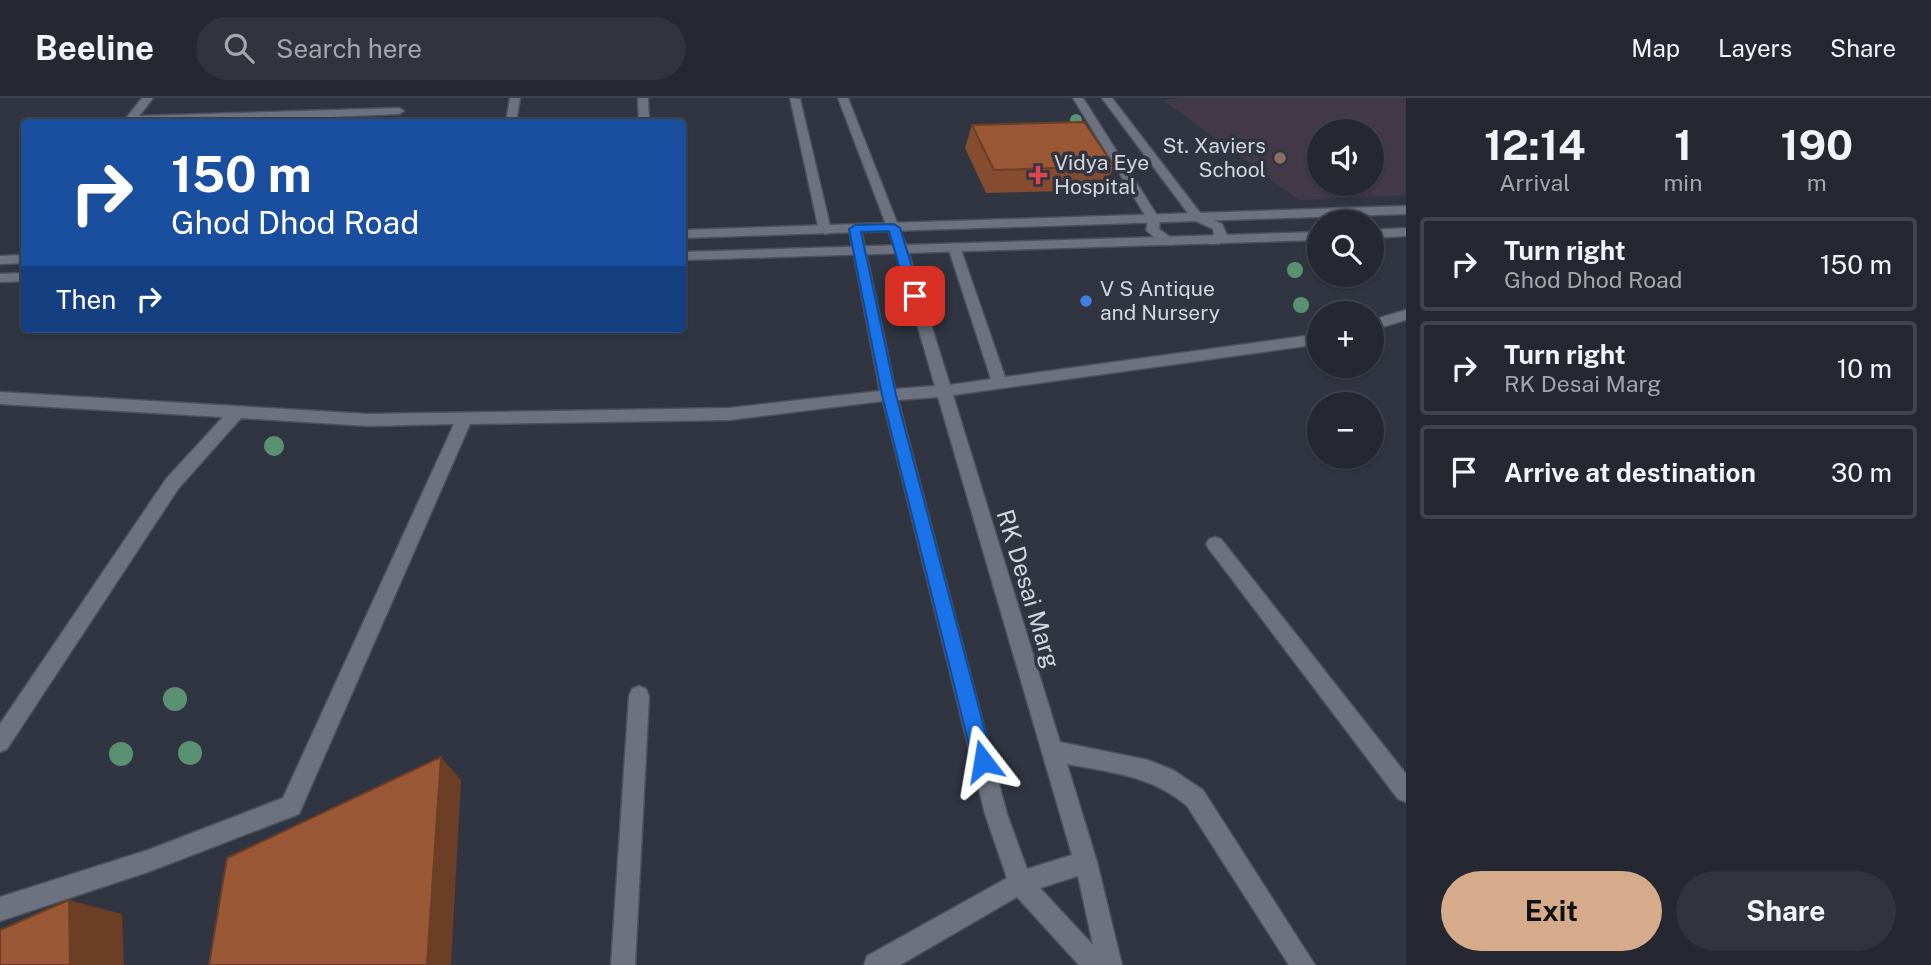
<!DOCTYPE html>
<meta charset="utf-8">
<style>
:root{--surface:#252831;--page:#31343d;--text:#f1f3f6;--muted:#a3a6ab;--line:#42444d;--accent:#d6ab8b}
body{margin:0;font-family:"Public Sans",sans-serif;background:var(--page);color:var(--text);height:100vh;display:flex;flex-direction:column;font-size:26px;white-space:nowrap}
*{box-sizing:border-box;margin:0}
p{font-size:23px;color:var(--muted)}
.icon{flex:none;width:38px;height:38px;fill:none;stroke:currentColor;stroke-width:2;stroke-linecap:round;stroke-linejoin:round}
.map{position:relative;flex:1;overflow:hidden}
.drawer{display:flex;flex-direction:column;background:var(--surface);width:525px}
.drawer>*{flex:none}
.hud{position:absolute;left:21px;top:21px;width:665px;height:214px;border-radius:7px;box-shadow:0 2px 5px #0004,0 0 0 2px var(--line);background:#1a4fa0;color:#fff;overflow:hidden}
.fabs{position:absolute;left:1307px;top:21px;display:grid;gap:14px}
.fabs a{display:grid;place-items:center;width:77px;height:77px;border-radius:50%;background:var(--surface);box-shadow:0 2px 5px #0004,0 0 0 2px var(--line);font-size:35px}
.pin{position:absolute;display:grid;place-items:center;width:60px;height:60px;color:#fff;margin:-30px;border-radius:14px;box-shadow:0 4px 10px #0006}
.me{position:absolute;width:77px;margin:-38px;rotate:346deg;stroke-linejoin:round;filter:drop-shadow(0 0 5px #0008)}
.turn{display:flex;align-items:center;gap:24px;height:147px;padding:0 35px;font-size:32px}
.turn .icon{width:91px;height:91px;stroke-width:2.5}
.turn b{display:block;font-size:49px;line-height:60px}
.then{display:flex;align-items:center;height:66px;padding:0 35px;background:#0003;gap:14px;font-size:26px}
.eta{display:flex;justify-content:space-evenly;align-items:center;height:119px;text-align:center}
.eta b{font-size:42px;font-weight:700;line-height:49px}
.primary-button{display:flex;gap:14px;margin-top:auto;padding:14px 35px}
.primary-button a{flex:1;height:80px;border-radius:42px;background:var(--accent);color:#111;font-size:28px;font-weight:700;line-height:80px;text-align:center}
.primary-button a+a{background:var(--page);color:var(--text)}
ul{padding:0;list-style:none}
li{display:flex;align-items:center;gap:21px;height:94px;margin:0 14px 10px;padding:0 21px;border:4px solid var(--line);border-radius:7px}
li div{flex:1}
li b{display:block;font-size:26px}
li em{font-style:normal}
header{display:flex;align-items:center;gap:42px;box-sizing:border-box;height:98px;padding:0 35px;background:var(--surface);border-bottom:2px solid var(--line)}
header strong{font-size:33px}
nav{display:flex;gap:38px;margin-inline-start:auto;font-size:24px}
.search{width:490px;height:63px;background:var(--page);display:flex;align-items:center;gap:18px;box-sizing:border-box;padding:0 24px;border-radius:38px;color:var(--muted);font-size:26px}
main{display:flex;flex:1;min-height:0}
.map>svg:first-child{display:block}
.education{fill:#423949;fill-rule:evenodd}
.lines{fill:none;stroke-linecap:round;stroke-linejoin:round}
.minor-casing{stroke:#4d515b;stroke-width:3}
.tertiary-casing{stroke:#4d515b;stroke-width:3}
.secondary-casing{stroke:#4d515b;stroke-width:3}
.minor{fill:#6d7280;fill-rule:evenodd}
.tertiary{fill:#6d7280;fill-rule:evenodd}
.secondary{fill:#6d7280;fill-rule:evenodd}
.tree{fill:#5a9173}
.wall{fill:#854c2f}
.shaded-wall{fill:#6c3e26}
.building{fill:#9b5837;stroke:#6c3e26;stroke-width:2}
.route{fill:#1a73e8;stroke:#114b97;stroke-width:2}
.education-dot{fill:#8d6e63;stroke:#313541;stroke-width:2.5}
.health-dot{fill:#e0444e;stroke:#313541;stroke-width:2.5}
.shop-dot{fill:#3f7fe0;stroke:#313541;stroke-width:2.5}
.labels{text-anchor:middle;stroke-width:7;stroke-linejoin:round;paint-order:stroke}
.far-poi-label{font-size:21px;fill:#d4d6de;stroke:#313541;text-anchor:start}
.street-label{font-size:24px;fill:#d4d6de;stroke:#313541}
</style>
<header>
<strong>Beeline</strong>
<div class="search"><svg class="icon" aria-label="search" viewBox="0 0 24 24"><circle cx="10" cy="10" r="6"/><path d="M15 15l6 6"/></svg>Search here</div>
<nav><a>Map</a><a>Layers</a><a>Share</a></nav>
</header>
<main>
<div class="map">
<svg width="1406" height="867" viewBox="0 0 1406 867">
<rect width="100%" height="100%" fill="#313541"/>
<path class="education" d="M 1182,0 L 1406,0 L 1406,97 L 1299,102 L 1163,2 ZM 1320,33 L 1372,33 L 1372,86 L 1320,86 Z"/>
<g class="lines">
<g class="minor-casing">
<g id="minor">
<polygon points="142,0 153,0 139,18 399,10 404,13 399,16 284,21 282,24 272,24 273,21 123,24"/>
<polygon points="510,0 520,0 516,24 506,24"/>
<polygon points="638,0 648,0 649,24 639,24"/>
<polygon points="790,0 800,1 831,132 829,135 825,136 819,132"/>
<path d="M 838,0 L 848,0 L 907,150 L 950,287 L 991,281 L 948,149 L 954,145 L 960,149 L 1005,279 L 1320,236 L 1320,246 L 953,297 L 1060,644 L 1148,662 L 1173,672 L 1203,692 L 1315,867 L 1289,867 L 1187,708 C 1153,678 1110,674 1067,666 L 1097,764 L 1122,867 L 1079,867 L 1017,799 L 900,867 L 864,867 L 867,858 L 1007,780 L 985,716 L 883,303 L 729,322 L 470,326 L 299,716 L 148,774 L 0,823 L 0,799 L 148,752 L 283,700 L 454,326 L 368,328 L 241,320 L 178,391 L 7,651 L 0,654 L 0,626 L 166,381 L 223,319 L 0,306 L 0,294 L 368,316 L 729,310 L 880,293 L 849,131 L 855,127 L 861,131 L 895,291 L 935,288 L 895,150 ZM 938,299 L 1072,757 L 1027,771 L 1007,716 L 898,302 ZM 1078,778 L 1093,847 L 1040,790 Z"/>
<polygon points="1406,212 1406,222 1372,232 1372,222"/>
<polygon points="1215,439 1221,441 1406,676 1406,704 1398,701 1209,451 1206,446 1209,441"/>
<polygon points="639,588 646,591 649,598 635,867 611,867 629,598 632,591"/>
</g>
</g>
<g class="tertiary-casing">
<g id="tertiary">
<polygon points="1073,0 1083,0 1160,122 1159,131 1173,141 1173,147 1163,147 1146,132 1148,122"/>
<polygon points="1102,0 1112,0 1201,116 1222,126 1227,137 1219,146 1209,146 1208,143 1214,136 1213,131 1193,122"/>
</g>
</g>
<g class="secondary-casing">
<g id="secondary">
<polygon points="1406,108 1406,116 682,140 682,132"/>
<polygon points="1406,130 1406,138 1372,140 1372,132"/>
<polygon points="1320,134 1320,142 682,162 682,154"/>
<polygon points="24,157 24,165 0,166 0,158"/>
<polygon points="24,175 24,183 0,184 0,176"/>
</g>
</g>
<use href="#minor" class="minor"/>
<use href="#tertiary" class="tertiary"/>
<use href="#secondary" class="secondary"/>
</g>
<g class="tree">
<circle cx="1076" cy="22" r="6"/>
<circle cx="1295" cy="172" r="8"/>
<circle cx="1301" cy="207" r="8"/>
<circle cx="274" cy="348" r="10"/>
<circle cx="175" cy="601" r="12"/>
<circle cx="190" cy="655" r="12"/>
<circle cx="121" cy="656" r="12"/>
</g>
<polygon class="wall" points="972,27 1114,68 1103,92 986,95 965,50"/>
<g class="shaded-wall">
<polygon points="441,659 461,682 451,867 427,867"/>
<polygon points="69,802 122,816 124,867 70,867"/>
</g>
<g class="building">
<polygon points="1084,24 1114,68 994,72 972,27"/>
<polygon points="441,659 427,867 209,867 227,760"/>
<polygon points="69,802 70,867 0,867 0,832"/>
</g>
<polygon class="route" points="894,126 900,130 921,198 919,201 910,201 908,198 889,133 861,134 896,297 993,663 990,670 983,673 976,670 973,663 882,297 849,131 855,127"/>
<circle class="education-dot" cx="1280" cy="60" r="7"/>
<path class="health-dot" d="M1034.5 66.5h7v7h7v7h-7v7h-7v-7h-7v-7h7z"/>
<circle class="shop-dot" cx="1086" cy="203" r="7"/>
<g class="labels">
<g class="far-poi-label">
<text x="1266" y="55" text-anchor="end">St. Xaviers<tspan x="1266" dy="24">School</tspan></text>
<text x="1054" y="72">Vidya Eye<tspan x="1054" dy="24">Hospital</tspan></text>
<text x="1100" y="198">V S Antique<tspan x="1100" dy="24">and Nursery</tspan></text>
</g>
<g class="street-label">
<text transform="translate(1028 491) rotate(73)" y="8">RK Desai Marg</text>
</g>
</g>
</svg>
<div class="fabs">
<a><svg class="icon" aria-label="sound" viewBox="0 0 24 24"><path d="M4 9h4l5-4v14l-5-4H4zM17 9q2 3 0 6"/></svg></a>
<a><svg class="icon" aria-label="search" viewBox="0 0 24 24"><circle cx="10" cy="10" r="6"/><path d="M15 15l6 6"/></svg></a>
<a>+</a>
<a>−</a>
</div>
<div class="pin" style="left:915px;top:198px;background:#d93025"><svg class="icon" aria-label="arrive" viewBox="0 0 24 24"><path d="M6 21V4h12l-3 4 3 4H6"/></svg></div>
<svg class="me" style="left:983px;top:663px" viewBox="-20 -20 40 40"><path d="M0-17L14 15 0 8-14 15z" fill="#1a73e8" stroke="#fff" stroke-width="4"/></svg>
<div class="hud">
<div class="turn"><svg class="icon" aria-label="right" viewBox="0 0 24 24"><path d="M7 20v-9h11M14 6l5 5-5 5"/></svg><div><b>150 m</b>Ghod Dhod Road</div></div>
<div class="then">Then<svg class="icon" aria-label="right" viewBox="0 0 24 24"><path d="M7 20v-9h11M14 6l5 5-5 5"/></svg></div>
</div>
</div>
<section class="drawer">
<div class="eta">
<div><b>12:14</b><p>Arrival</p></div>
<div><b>1</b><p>min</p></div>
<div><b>190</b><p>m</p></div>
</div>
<ul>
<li><svg class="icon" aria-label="right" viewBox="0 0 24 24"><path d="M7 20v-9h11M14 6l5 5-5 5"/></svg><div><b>Turn right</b><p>Ghod Dhod Road</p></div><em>150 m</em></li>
<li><svg class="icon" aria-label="right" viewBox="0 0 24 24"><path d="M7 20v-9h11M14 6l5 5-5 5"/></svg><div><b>Turn right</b><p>RK Desai Marg</p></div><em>10 m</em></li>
<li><svg class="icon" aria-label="arrive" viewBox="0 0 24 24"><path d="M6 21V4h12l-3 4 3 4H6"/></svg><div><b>Arrive at destination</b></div><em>30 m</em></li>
</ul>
<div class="primary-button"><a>Exit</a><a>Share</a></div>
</section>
</main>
